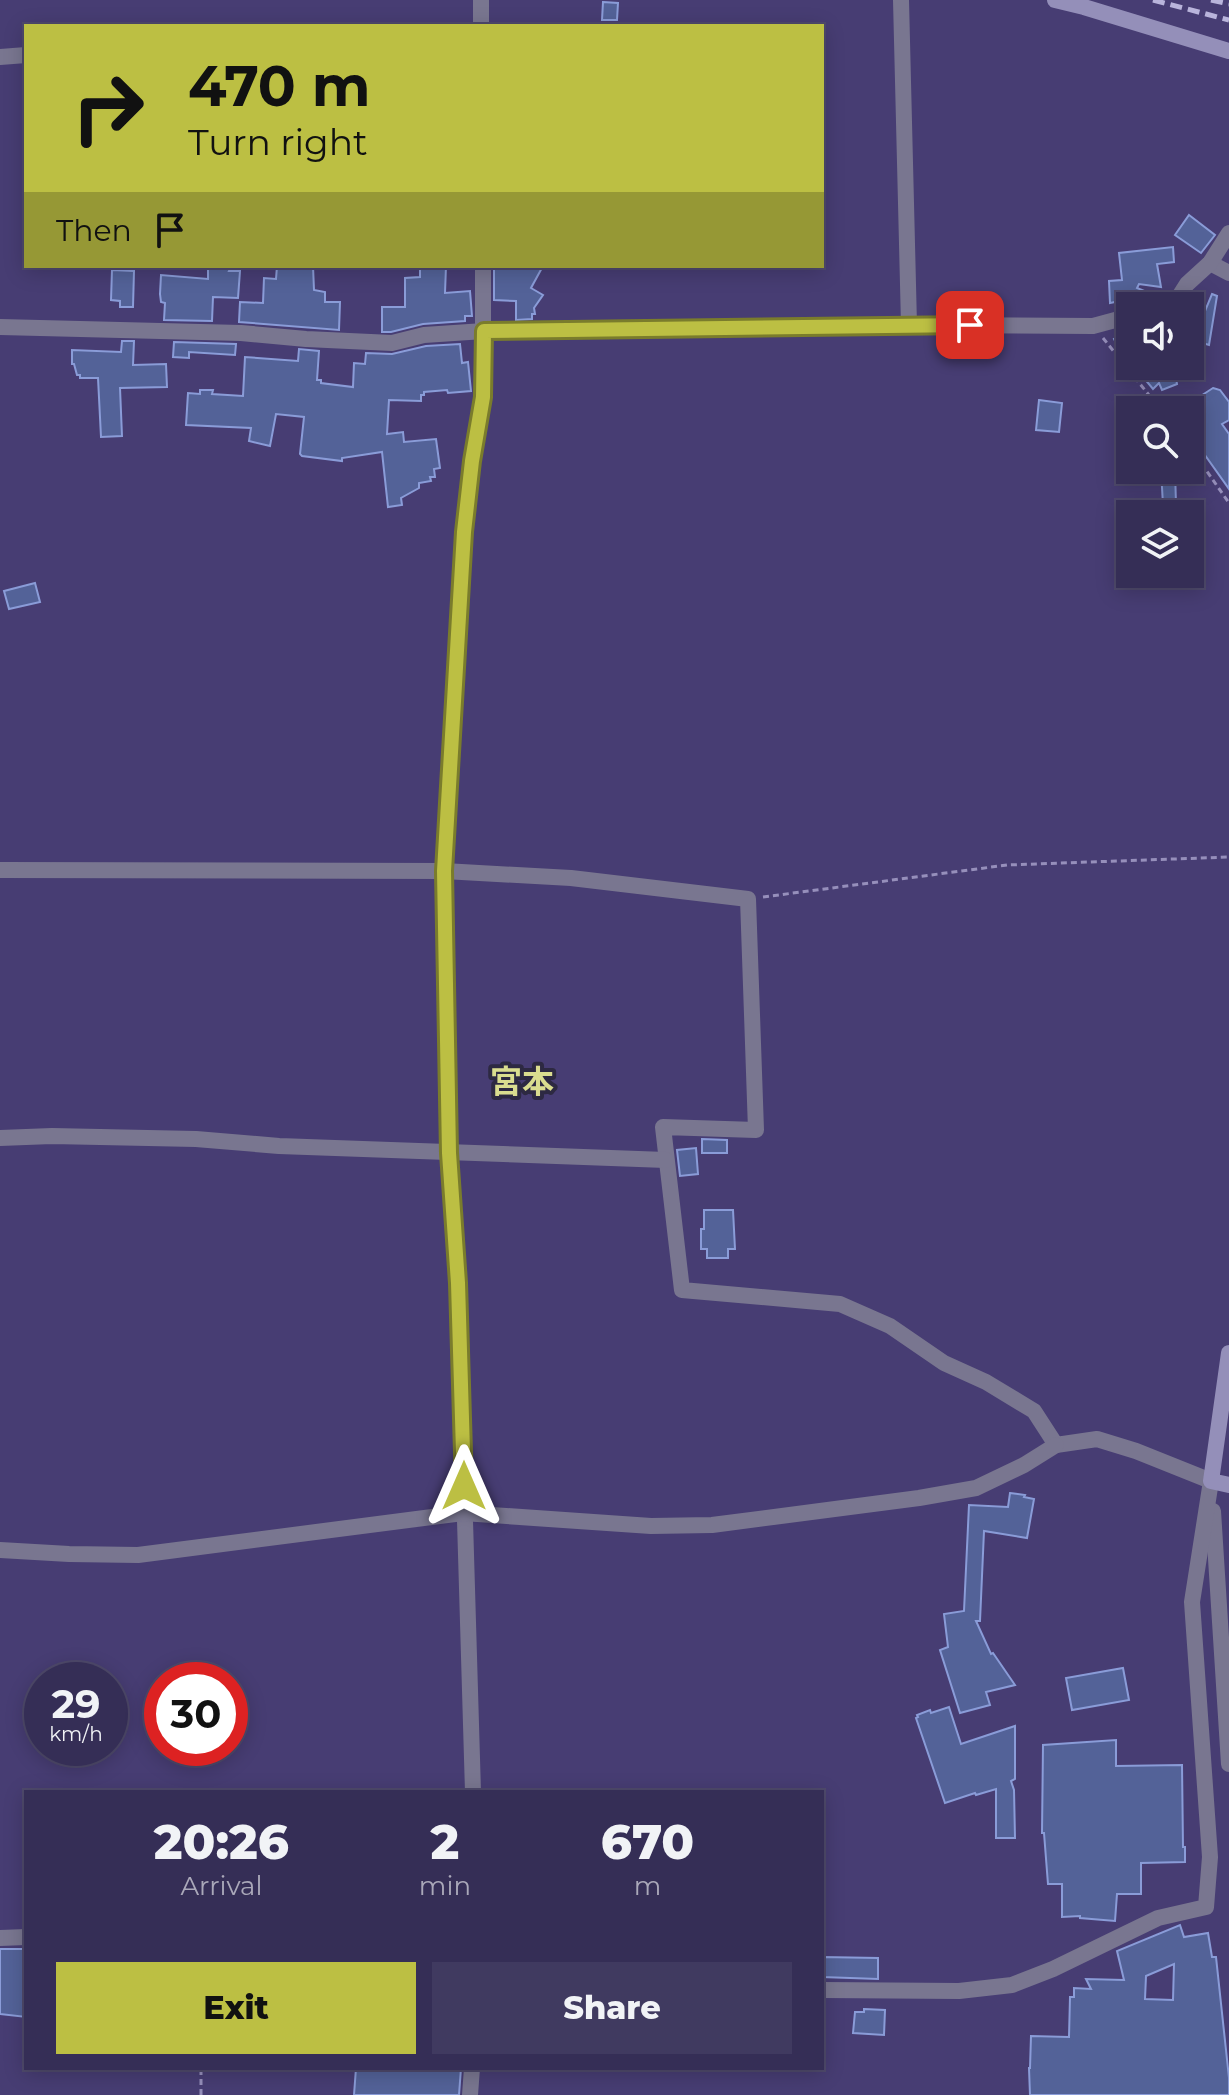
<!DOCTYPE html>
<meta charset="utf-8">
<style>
:root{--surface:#352e56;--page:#403a60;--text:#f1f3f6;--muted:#aaa8b9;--line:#4f4a6c;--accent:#bcbf43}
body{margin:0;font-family:Montserrat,"Noto Sans JP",sans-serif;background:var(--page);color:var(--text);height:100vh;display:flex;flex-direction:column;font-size:30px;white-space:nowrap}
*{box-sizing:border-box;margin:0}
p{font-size:26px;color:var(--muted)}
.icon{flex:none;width:44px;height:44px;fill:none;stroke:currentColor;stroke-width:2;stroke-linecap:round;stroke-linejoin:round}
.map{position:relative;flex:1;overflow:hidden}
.side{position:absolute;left:24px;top:1790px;width:800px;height:280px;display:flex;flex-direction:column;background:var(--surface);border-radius:0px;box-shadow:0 4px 20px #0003,0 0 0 2px var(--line)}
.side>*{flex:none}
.top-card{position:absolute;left:24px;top:24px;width:800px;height:244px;border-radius:0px;box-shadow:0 4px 20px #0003,0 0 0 2px var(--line);background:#bcbf43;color:#111;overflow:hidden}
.fabs{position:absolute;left:1116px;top:292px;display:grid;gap:16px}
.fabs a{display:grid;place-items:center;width:88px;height:88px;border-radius:0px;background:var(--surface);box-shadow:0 4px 20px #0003,0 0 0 2px var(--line);font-size:40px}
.speed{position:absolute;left:24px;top:1662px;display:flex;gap:16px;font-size:40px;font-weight:700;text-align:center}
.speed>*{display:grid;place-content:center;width:104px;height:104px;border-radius:50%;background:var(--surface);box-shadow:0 4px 20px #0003,0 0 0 2px var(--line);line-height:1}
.speed small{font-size:20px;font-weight:400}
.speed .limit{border:12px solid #d22;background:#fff;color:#111}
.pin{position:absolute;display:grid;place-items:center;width:68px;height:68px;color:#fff;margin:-34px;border-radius:16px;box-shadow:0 4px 12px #0006}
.me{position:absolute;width:88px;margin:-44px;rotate:0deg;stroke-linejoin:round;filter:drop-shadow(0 0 6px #0008)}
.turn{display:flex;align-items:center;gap:28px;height:168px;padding:0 32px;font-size:36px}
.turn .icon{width:104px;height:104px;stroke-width:2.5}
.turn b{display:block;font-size:56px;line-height:68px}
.then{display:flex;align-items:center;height:76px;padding:0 32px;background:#0003;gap:16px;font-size:30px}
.eta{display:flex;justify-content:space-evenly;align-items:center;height:136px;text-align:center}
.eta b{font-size:48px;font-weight:800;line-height:56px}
.cta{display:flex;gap:16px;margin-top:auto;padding:16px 32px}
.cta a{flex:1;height:92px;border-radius:0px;background:var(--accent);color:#111;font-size:32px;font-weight:800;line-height:92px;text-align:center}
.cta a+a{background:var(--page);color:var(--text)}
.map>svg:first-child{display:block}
.building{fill:#536298;stroke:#8a9cd8;stroke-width:2;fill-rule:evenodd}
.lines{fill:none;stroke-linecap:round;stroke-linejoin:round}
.path{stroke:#968fbb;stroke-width:3;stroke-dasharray:6 4;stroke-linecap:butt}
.minor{stroke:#797690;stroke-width:16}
.tertiary{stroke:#797690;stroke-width:16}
.secondary{stroke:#948fb9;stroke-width:16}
.rail{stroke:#b9b4db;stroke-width:5;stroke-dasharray:12 6;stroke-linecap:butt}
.route-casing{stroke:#7a7c2c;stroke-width:20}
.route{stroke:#bcbf43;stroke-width:14}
.labels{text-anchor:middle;stroke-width:8;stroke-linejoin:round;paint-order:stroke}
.quarter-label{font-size:32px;font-weight:bold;fill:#dadd8f;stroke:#2d2942}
</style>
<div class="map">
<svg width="1229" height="2095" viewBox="0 0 1229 2095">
<rect width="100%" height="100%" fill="#473d73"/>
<g class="building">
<polygon points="603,2 618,3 617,20 602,20"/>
<polygon points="1189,215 1215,235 1201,253 1175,235"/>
<polygon points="1173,247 1174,262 1157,264 1161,287 1139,284 1137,288 1164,299 1162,306 1128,305 1116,308 1115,302 1110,303 1109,281 1122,280 1119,253"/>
<polygon points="277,266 313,266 314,290 325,292 325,302 340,302 339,330 239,322 240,302 263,303 264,278 276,279"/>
<polygon points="420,266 446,266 445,293 470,291 472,316 465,316 465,321 423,324 391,332 382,332 382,307 405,307 405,278 420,277"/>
<polygon points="494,266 543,266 531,288 543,295 534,308 535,314 532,314 532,319 516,320 516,301 494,300"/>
<polygon points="208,267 230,269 229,271 240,271 238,298 213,297 212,321 164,320 165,303 161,302 160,294 161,275 208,279"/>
<polygon points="112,270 134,271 133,307 120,307 120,301 111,300"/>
<polygon points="1212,294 1217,296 1209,345 1193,340"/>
<polygon points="1130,327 1130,349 1121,353 1114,339 1121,335 1120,330"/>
<polygon points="122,341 134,341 133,365 166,364 167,387 120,388 122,436 101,437 98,378 80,378 80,375 77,375 74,364 72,364 72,350 121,352"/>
<polygon points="174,342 236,344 235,355 189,352 189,358 173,357"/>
<polygon points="460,344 462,363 468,362 471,391 448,393 447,390 424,392 424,395 421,395 421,401 389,400 387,434 403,432 404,442 436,439 440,468 434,469 435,477 430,477 431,481 419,483 419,488 401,498 402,505 388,507 382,452 342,458 342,461 302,456 300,454 304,417 276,414 270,446 249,441 251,428 186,425 188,393 200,394 200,390 213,390 212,394 243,396 245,357 298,361 299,349 319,351 317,380 321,380 321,383 353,387 354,363 365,364 366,353 392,354 426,346"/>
<polygon points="1134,366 1174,366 1177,384 1162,390 1159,383 1153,389"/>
<polygon points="1213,388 1220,390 1229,402 1229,420 1222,424 1229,434 1229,489 1190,434 1190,403"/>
<polygon points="1039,400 1062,403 1059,432 1036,430"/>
<polygon points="1161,470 1175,470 1176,504 1163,505"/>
<polygon points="35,583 40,602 9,609 4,591"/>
<polygon points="702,1139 727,1140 727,1153 702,1153"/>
<polygon points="696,1148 698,1174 680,1176 677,1150"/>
<polygon points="704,1210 733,1210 735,1249 728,1249 728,1258 707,1258 707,1249 701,1249 701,1229 704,1229"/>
<polygon points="1010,1493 1025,1495 1024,1497 1034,1499 1027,1538 984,1531 980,1621 976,1621 991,1654 993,1653 1015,1685 986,1692 990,1705 960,1713 940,1650 948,1647 944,1614 964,1611 969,1505 1008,1507"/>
<polygon points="1123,1668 1129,1700 1072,1710 1066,1678"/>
<polygon points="949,1707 961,1744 1015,1726 1015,1779 1011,1781 1014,1790 1015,1838 996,1838 996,1789 976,1795 975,1793 945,1803 916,1718 918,1717 917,1715 930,1710 931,1713"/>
<polygon points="1116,1740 1116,1766 1182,1765 1183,1847 1185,1847 1185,1862 1141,1863 1141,1894 1117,1894 1115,1921 1080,1918 1080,1916 1062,1917 1062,1884 1048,1884 1044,1833 1042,1833 1043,1745"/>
<path d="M 1180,1925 L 1184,1937 L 1208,1933 L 1212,1957 L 1216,1957 L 1229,2078 L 1229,2095 L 1030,2095 L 1029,2068 L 1030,2068 L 1031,2036 L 1069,2037 L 1070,1997 L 1074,1997 L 1074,1988 L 1091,1989 L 1086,1979 L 1124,1980 L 1117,1951 ZM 1174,1964 L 1173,2000 L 1145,1999 L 1146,1976 Z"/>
<polygon points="0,1949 26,1949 26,2017 0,2014"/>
<polygon points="822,1957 878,1958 878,1979 822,1977"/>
<polygon points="864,2009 885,2010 884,2035 853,2033 855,2012 864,2012"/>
<polygon points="356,2068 461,2068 459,2095 354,2095"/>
</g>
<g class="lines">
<g class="path">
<polyline points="1103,338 1161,410"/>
<polyline points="1190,447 1229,503"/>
<polyline points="763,897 1007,865 1229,857"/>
<polyline points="201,2095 201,2068"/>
</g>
<g class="minor">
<polyline points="481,0 481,26"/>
<polyline points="901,0 909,325"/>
<polyline points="0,57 26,55"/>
<polyline points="1210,263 1229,273"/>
<polyline points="1173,306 1187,284 1210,263 1229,233"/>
<polyline points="0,327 241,333 306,339 392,343 424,335 484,331 909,325 1093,326 1130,316"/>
<polyline points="0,870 444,871 571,878 748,899 756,1130 663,1127 682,1290 840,1304 890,1326 944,1363 986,1382 1034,1411 1056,1445 1097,1439 1136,1451 1211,1481"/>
<polyline points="0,1138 52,1136 196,1139 279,1146 666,1160"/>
<polyline points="1213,1511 1229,1764"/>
<polyline points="473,1792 458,1283 449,1153 444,871 464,532 472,461 483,397 483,266"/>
<polyline points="0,1938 26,1937"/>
<polyline points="822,1990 959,1991 1012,1985 1053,1969 1158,1918 1206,1907 1210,1857 1192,1602 1211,1481"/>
<polyline points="470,2095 472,2068"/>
</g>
<polyline class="tertiary" points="0,1550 69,1554 138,1555 463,1513 651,1526 712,1525 919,1498 976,1488 1024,1465 1056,1445"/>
<g class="secondary">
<polyline points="1055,0 1084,7 1229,51"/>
<polyline points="1229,1353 1211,1481 1229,1485"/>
</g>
<g class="rail">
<polyline points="1153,0 1229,20"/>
<polyline points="1211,0 1229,4"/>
</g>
</g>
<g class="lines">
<g class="route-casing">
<polyline id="route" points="464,1486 458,1283 449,1153 444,871 464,532 472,461 483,397 484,331 970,325"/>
</g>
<use href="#route" class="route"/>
</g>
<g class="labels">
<g class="quarter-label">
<text x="522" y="1093">宮本</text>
</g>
</g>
</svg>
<div class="fabs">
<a><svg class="icon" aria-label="sound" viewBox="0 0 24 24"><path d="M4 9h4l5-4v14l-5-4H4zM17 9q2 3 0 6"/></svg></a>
<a><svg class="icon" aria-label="search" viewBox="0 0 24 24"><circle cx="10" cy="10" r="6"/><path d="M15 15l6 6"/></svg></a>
<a><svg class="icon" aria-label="layers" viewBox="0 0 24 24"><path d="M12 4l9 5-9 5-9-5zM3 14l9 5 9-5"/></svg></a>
</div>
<div class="speed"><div>29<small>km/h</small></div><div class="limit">30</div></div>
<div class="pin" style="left:970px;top:325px;background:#d93025"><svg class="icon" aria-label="arrive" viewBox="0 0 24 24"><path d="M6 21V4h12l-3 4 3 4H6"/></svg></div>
<svg class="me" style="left:464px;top:1486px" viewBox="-20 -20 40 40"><path d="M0-17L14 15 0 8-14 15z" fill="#bcbf43" stroke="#fff" stroke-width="4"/></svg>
<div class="top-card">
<div class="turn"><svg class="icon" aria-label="right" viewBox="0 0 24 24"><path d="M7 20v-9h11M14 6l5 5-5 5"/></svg><div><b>470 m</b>Turn right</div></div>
<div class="then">Then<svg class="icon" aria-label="arrive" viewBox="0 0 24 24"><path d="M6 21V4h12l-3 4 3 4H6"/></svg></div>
</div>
<section class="side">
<div class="eta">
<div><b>20:26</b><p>Arrival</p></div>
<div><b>2</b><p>min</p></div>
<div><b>670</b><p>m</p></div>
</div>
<div class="cta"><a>Exit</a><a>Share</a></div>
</section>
</div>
